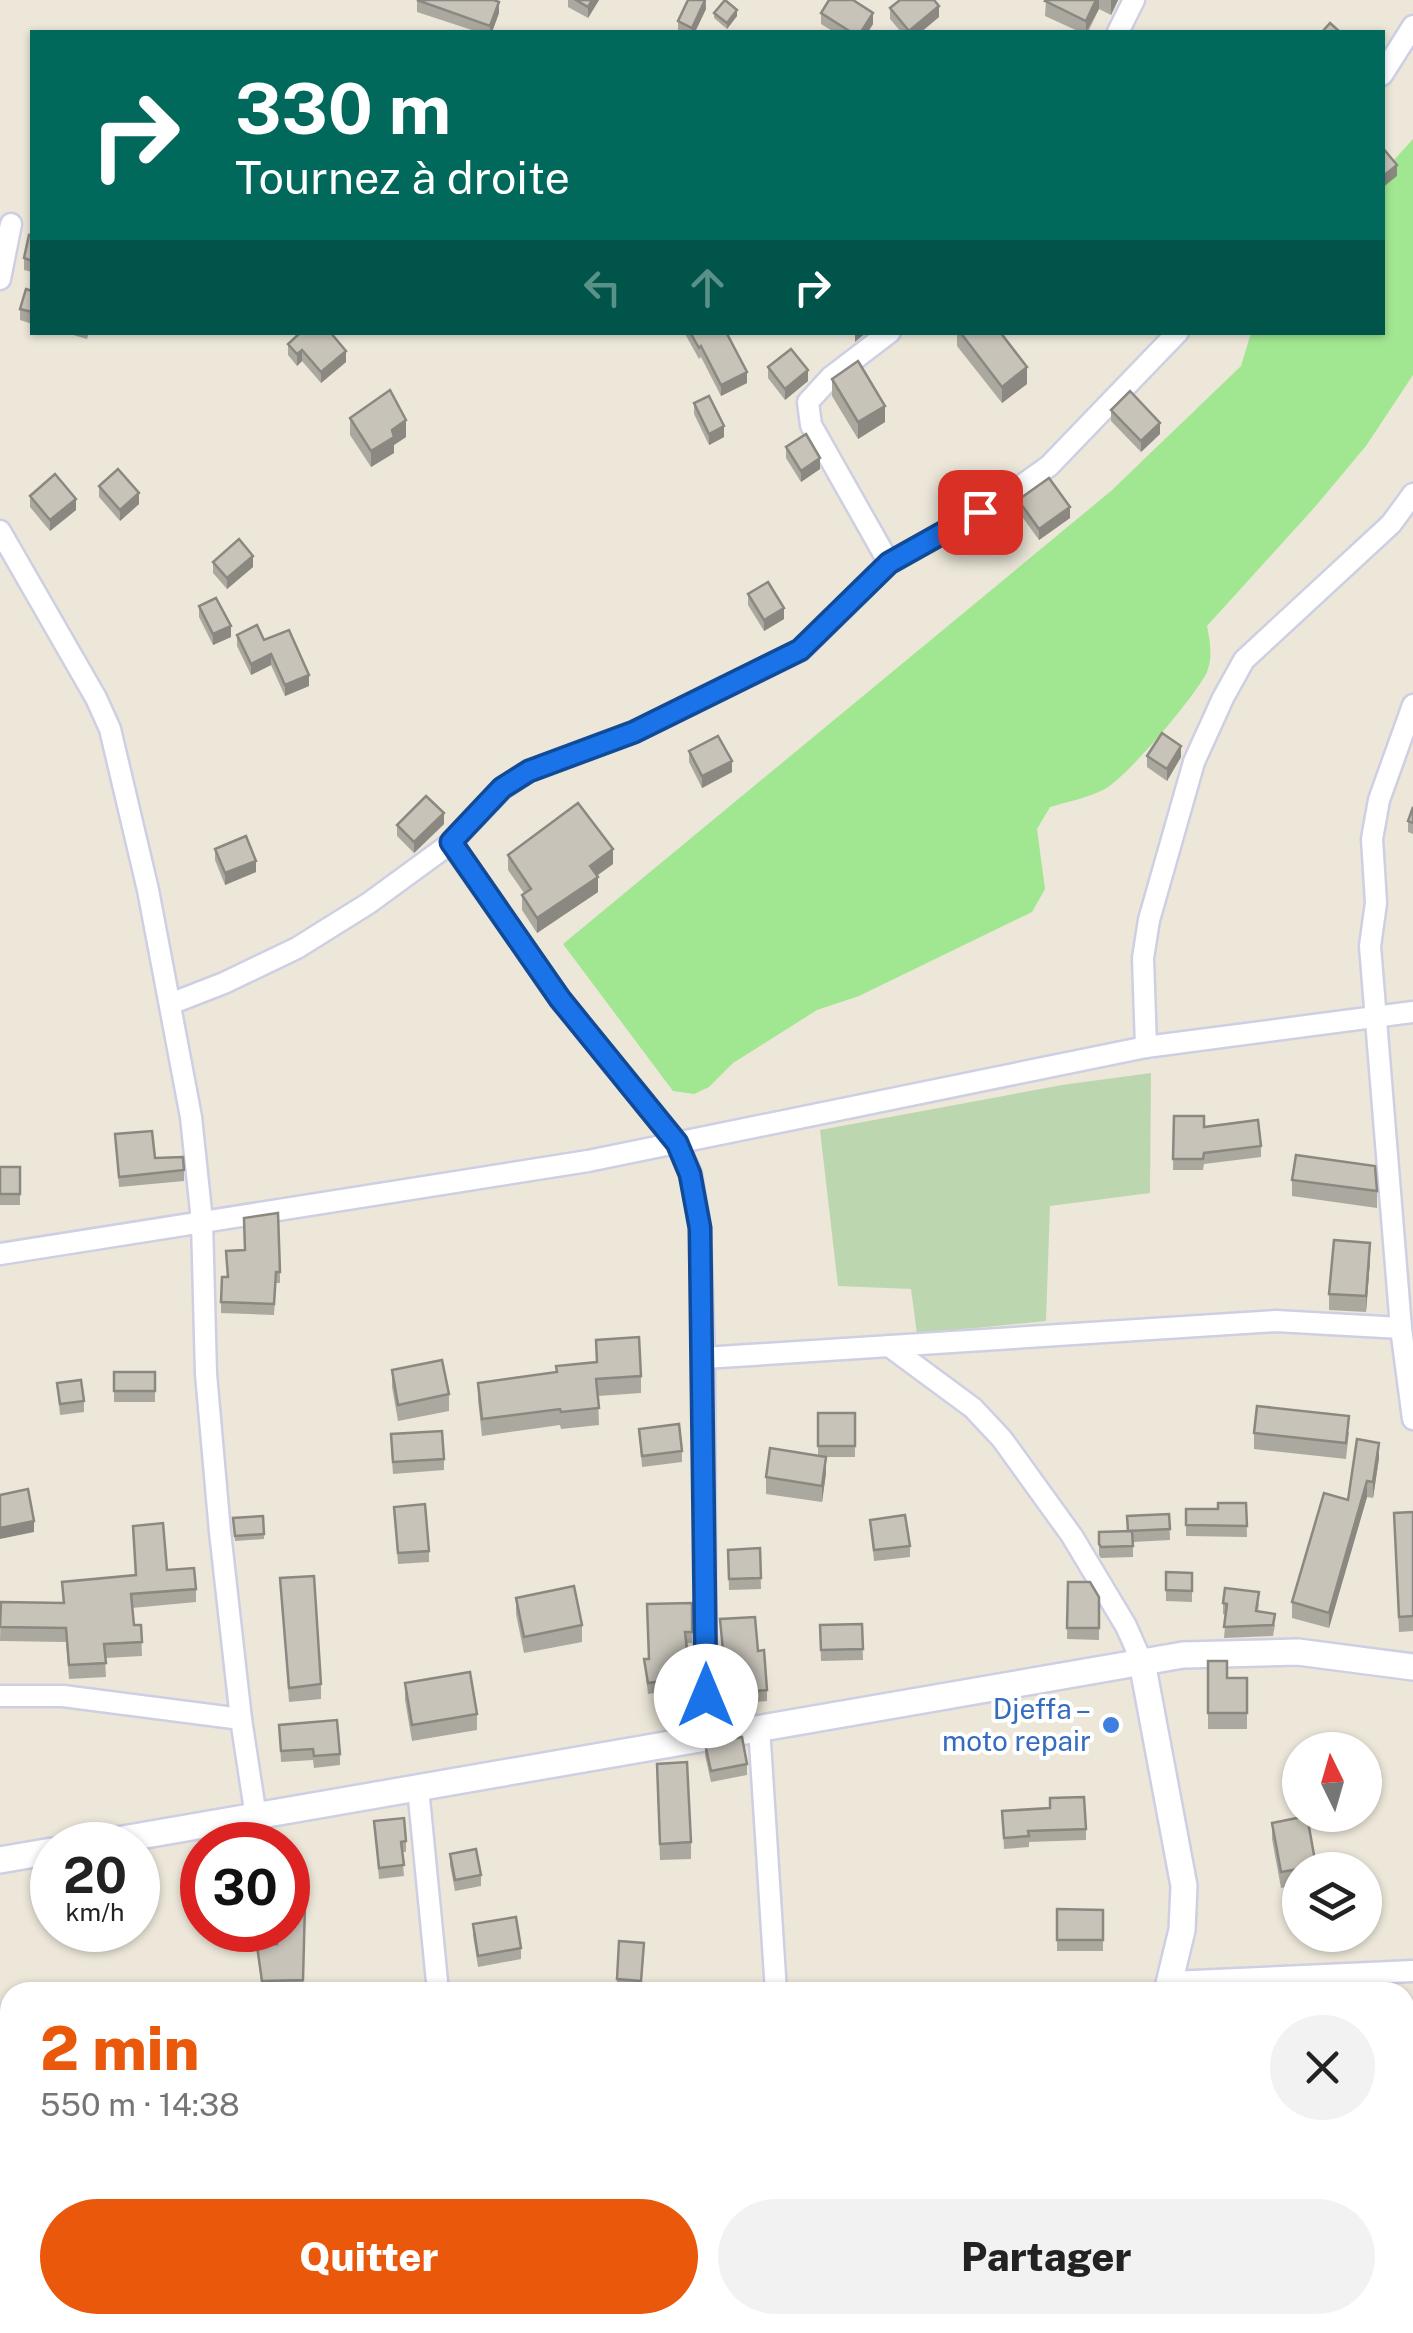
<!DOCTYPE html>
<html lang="fr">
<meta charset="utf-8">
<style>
:root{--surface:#fff;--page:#f2f2f2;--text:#222;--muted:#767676;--accent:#ea580c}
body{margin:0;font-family:"Public Sans",sans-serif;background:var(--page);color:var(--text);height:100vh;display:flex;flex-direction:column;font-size:38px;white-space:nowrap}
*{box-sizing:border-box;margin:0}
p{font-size:32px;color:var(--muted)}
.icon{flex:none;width:55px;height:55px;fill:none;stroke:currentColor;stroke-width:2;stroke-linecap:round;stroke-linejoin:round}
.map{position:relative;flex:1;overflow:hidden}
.details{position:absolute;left:0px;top:1982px;width:1415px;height:352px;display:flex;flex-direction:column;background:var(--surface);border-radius:30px 30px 0 0;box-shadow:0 2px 8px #0004}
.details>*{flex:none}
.banner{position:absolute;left:30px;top:30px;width:1355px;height:305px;border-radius:0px;box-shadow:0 2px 8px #0004;background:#00695c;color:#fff;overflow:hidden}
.needle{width:65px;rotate:355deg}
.buttons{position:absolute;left:1282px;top:1732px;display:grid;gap:20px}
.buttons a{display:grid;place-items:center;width:100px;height:100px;border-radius:50%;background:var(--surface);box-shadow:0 2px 8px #0004;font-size:50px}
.speed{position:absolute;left:30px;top:1822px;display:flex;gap:20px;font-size:50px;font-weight:700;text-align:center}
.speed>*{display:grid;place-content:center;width:130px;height:130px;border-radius:50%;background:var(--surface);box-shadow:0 2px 8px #0004;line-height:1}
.speed small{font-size:25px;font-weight:400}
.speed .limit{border:15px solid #d22;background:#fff;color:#111}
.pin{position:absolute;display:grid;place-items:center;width:85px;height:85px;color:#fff;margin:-42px;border-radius:20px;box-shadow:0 5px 15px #0006}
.me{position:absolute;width:110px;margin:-55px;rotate:0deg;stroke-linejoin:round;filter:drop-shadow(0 0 8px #0008)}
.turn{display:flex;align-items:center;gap:35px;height:210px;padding:0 40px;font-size:45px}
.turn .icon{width:130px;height:130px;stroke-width:2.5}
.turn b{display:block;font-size:70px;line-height:85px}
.lanes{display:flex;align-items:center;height:95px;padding:0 40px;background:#0003;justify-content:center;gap:50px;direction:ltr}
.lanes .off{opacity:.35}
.round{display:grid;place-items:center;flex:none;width:105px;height:105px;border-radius:52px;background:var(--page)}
.overview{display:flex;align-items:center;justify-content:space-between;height:170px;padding:0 40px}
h1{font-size:60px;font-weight:800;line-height:75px;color:var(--accent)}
.button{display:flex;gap:20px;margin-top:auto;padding:20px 40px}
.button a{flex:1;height:115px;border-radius:60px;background:var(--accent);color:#fff;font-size:40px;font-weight:800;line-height:115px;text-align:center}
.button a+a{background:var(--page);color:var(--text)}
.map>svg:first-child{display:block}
.green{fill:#a1e791}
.cemetery{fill:#bcd7af}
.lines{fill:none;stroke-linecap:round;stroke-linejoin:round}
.minor-casing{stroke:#cecfe3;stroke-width:25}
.tertiary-casing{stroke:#cecfe3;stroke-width:30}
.minor{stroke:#fff;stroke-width:20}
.tertiary{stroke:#fff;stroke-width:25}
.wall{fill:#aba89f}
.shaded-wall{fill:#8b8882}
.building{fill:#c7c3b9;stroke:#8b8882;stroke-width:2.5}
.route-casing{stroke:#114b97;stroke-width:25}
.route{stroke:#1a73e8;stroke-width:18}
.shop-dot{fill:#3f7fe0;stroke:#fff;stroke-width:4}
.labels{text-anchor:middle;stroke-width:8;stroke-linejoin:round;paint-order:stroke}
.shop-label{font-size:28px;fill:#366cbe;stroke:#fff;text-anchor:end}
</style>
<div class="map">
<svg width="1413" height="2333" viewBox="0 0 1413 2333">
<rect width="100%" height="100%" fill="#ece7d9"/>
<path class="green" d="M 1413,139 L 1413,375 L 1366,446 L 1314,508 L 1207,626 C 1210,641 1213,657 1207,672 C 1197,694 1124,781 1103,790 C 1087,798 1067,802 1050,807 L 1037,829 L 1045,889 L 1032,912 L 859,996 L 817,1010 L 733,1063 L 709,1087 L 694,1094 L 673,1091 L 563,944 L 1111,491 L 1241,366 L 1251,333 L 1382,332 L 1383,172 Z"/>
<polygon class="cemetery" points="1151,1073 1150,1193 1050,1206 1046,1321 917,1334 911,1289 838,1286 820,1130 1062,1085"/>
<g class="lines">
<g class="minor-casing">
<g id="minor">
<polyline points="1118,32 1134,0"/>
<polyline points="1382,75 1413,26"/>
<polyline points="0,279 11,224"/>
<polyline points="0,531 96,698 110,729 148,890 191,1117 202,1221 206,1374 220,1532 241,1719 256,1817"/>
<polyline points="889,563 811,425 808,402 831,377 890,332"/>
<polyline points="1413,705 1379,800 1372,839 1376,903 1370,946 1401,1328 1413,1419"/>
<polyline points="451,843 560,999 677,1143 691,1174 700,1228 704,1358 706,1736"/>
<polyline points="170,1004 224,983 297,948 369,903 451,843 502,789 529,771 634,732 801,650 889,563 1007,496 1049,466 1178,332"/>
<polyline points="1146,1047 1143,958 1149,920 1194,762 1223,698 1244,660 1391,524 1413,494"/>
<polyline points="0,1254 588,1161 1146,1047 1413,1012"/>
<polyline points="889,1346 973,1408 1002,1439 1072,1536 1126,1626 1142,1662"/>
<polyline points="704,1358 1276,1321 1401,1328"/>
<polyline points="0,1696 63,1696 241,1719"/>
<polyline points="759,1727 776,1992"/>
<polyline points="418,1788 438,1992"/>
<polyline points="1171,1982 1413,1971"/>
<polyline points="0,2023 10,2023"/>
<polyline points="1405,2154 1413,2154"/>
<polyline points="480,2325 481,2333"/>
</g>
</g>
<g class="tertiary-casing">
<g id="tertiary">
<polyline points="1142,1662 1184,1886 1182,1930 1167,1992"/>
<polyline points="88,1845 1183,1655 1298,1652 1413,1667"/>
<polyline points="0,1860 52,1851"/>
<polyline points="1066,2333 1068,2325"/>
</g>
</g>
<use href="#minor" class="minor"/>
<use href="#tertiary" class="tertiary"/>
</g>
<g class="wall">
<polygon points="568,0 599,0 588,18 568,7"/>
<polygon points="706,0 706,9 695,32 678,32 678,21"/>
<polygon points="1046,0 1118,0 1111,15 1099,9 1088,32 1080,32 1045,16"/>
<polygon points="417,1 499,13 492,32 478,32 417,12"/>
<polygon points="890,8 939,17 921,32 901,32 890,19"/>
<polygon points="714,13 737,16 727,29 714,18"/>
<polygon points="821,13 873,24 868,32 834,32 821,24"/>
<polygon points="32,236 32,272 24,270 24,258"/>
<polygon points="32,291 32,324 20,320 20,309"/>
<polygon points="63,332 89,332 87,339"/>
<polygon points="684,332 726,332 747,383 721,396 701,357 699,359"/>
<polygon points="957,332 1000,332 1027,384 1002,403 957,346"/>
<polygon points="288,344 346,362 321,383 302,361 297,366 288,355"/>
<polygon points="768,367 808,381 785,400 768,378"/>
<polygon points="832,379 885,422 858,439 832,396"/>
<polygon points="694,403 724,437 709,445 694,414"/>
<polygon points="1111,410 1160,434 1141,452 1111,421"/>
<polygon points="350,418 406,437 394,445 394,453 371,467 350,435"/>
<polygon points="786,447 820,469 801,482 786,458"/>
<polygon points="99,486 139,504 120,521 99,497"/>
<polygon points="30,496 76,510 50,531 30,507"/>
<polygon points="1018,500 1070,518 1039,540 1018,511"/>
<polygon points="213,562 253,567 227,589 213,573"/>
<polygon points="748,594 784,619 764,631 748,605"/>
<polygon points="199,606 231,637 213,645 199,617"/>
<polygon points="237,635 264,640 309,686 285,696 271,665 251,675 237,646"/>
<polygon points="689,751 732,772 702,788 689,762"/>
<polygon points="1147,756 1181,757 1167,781 1147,767"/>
<polygon points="1413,807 1413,834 1408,832 1408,821"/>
<polygon points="444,824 414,853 397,836 397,825"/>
<polygon points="215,849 256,872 225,885 215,860"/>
<polygon points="508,855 613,864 597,876 598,892 537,933 522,910 522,895 524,893 508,870"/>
<polygon points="1174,1116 1261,1146 1261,1157 1204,1164 1203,1170 1173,1170"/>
<polygon points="115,1134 155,1158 184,1170 184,1181 119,1187"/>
<rect x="0" y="1167" width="20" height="38"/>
<polygon points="1292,1180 1377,1191 1377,1208 1292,1196"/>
<polygon points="1370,1260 1366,1312 1329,1310 1329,1294"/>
<polygon points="280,1272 280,1283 276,1283 274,1315 221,1313 221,1302 227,1277"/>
<polygon points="596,1340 641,1376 641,1393 598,1396 599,1425 561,1429 560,1425 482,1436 478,1400 478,1383 556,1373 596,1362"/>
<polygon points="392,1370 449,1394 449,1411 398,1421 392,1387"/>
<rect x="114" y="1372" width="41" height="30"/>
<polygon points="57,1383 84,1401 84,1412 60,1415"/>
<polygon points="818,1413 855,1413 855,1457 826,1457 826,1473 822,1502 766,1494 766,1477 818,1456"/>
<polygon points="639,1429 682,1451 682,1462 642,1467"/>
<polygon points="1349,1432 1346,1459 1254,1449 1254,1433"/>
<polygon points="391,1445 444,1459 444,1470 393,1474"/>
<polygon points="1379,1458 1373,1498 1367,1497 1329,1628 1292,1618 1292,1602 1348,1500"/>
<polygon points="1246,1503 1247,1537 1186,1536 1186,1509 1218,1509"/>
<polygon points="394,1507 429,1551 429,1562 398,1564"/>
<polygon points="1413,1512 1413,1631 1399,1632 1394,1513"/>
<polygon points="1169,1514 1170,1540 1133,1542 1133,1557 1101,1558 1099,1555 1099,1532 1128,1531"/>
<polygon points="263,1516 264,1539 235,1541 233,1518"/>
<polygon points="870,1520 910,1546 910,1557 874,1561"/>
<polygon points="133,1526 167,1570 196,1589 196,1602 132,1608 134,1625 141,1625 142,1656 105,1658 106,1677 69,1679 66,1642 0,1641 1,1602 63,1603 62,1582 135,1576"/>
<polygon points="760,1548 761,1589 729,1590 728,1550"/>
<polygon points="1166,1572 1192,1573 1192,1602 1166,1601"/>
<polygon points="280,1578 321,1684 321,1699 289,1702"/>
<polygon points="1068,1582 1099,1597 1099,1640 1067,1639"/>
<polygon points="516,1598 582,1625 582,1642 524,1653 516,1614"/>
<polygon points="692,1603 692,1643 686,1643 690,1688 648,1694 644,1659 649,1659"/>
<polygon points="1223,1603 1259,1603 1258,1611 1275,1625 1273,1636 1224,1638 1226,1615 1223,1614"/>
<polygon points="720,1619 758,1651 767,1690 767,1701 727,1704"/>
<polygon points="862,1624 863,1660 821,1661 820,1625"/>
<polygon points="1208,1661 1227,1678 1247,1678 1247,1729 1208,1729"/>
<polygon points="405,1683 477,1714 477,1730 412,1741 405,1700"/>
<polygon points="279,1725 340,1754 340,1765 314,1768 313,1760 281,1762"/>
<polygon points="705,1744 747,1764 747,1775 711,1782 705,1755"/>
<polygon points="657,1780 691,1842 691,1859 660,1860"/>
<polygon points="1002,1811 1086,1829 1086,1840 1029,1842 1029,1847 1004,1849"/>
<polygon points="374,1821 406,1841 406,1852 402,1852 404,1876 379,1879"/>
<polygon points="1272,1823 1316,1866 1316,1870 1300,1870 1300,1885 1281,1888 1272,1839"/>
<polygon points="450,1854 481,1875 481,1886 455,1891 450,1865"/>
<polygon points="305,1904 303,1992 262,1992 257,1946 277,1944"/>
<polygon points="1057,1909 1103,1910 1103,1951 1057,1951"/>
<polygon points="473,1924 521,1948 521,1959 478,1967 473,1935"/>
<polygon points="644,1954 641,1992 617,1990 617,1979"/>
<polygon points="10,2201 10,2272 0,2273 0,2202"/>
</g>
<g class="shaded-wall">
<polygon points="592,0 599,0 588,18 588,7"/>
<polygon points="705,0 706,9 695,32 692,32 692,28"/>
<polygon points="1096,0 1099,0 1099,9 1086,32 1086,21"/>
<polygon points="1111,0 1118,0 1111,15"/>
<polygon points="499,2 499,13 492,32 490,32 490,26"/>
<polygon points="939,6 939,17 921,32 909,32"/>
<polygon points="737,10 737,16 727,29 727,23"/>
<polygon points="873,13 873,24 868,32 861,32"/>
<polygon points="1397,165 1397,176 1382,188 1382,177"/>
<polygon points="855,332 867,332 855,342"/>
<polygon points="302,350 302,361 297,366 297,354"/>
<polygon points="346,351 346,362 321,383 321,372"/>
<polygon points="1027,367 1027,384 1002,403 1002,387"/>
<polygon points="808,370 808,381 785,400 785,389"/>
<polygon points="747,372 747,383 721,396 721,385"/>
<polygon points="885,406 885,422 858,439 858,422"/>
<polygon points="406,420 406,437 394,445 394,453 371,467 371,451 392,430"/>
<polygon points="1160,423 1160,434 1141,452 1141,441"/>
<polygon points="724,426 724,437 709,445 709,434"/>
<polygon points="820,458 820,469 801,482 801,471"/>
<polygon points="139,493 139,504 120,521 120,510"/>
<polygon points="76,499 76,510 50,531 50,520"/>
<polygon points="1070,507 1070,518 1039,540 1039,529"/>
<polygon points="253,556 253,567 227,589 227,578"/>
<polygon points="784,608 784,619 764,631 764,620"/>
<polygon points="231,626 231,637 213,645 213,634"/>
<polygon points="271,654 271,665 251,675 251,664"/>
<polygon points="309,675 309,686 285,696 285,685"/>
<polygon points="1181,746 1181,757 1167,781 1167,769"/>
<polygon points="732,761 732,772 702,788 702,776"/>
<polygon points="444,813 444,824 414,853 414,842"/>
<polygon points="613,849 613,864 590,880 590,866"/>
<polygon points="256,861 256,872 225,885 225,873"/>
<polygon points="598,877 598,892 537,933 537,918"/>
<polygon points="1370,1243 1370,1260 1366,1312 1366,1296"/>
<polygon points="1379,1443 1379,1458 1373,1498 1373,1482"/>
<polygon points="826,1457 826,1473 822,1502 822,1486"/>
<polygon points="1367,1481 1367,1497 1329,1628 1329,1613"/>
<polygon points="34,1521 34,1532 0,1539 0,1528"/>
</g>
<g class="building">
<polygon points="417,0 494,0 499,2 490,26"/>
<polygon points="576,0 592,0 588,7"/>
<polygon points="688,0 705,0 692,28 678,21"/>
<polygon points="725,0 737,10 727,23 714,13"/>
<polygon points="829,0 853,0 873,13 861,32 851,32 821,13"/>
<polygon points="900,0 934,0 939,6 909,31 890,8"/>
<polygon points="1046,0 1096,0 1086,21 1045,1"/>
<polygon points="1330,23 1340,32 1322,32"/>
<polygon points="1382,147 1397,165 1382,177"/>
<polygon points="29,235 32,236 32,261 24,258"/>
<polygon points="26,289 32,291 32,312 20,309"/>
<polygon points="301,332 330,332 346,351 321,372 302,350 297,354 288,344"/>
<polygon points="690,332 726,332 747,372 721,385 701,346 699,348"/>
<polygon points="960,332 1000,332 1027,367 1002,387"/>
<polygon points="791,349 808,370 785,389 768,367"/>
<polygon points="858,361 885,406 858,422 832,379"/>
<polygon points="390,390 406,420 392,430 394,437 371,451 350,418"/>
<polygon points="1130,391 1160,423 1141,441 1111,410"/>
<polygon points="709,396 724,426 709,434 694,403"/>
<polygon points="806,434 820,458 801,471 786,447"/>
<polygon points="118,469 139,493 120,510 99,486"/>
<polygon points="55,474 76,499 50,520 30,496"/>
<polygon points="1049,478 1070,507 1039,529 1018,500"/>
<polygon points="239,539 253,556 227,578 213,562"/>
<polygon points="768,582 784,608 764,620 748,594"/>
<polygon points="216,598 231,626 213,634 199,606"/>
<polygon points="257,625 264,640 289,630 309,675 285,685 271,654 251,664 237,635"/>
<polygon points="1162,733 1181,746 1167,769 1147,756"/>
<polygon points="718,736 732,761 702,776 689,751"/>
<polygon points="426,796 444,813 414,842 397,825"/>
<polygon points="578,803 613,849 590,866 598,877 537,918 522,895 531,889 508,855"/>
<polygon points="1413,807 1413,823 1408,821"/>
<polygon points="246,836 256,861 225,873 215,849"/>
<polygon points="1174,1116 1204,1116 1204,1127 1258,1120 1261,1146 1204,1153 1203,1159 1173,1159"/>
<polygon points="152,1131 155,1158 183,1157 184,1170 119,1177 115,1134"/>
<polygon points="1296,1155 1375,1166 1377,1191 1292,1180"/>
<rect x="0" y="1167" width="20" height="27"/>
<polygon points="278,1213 280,1272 276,1272 274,1304 221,1302 222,1277 228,1277 226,1251 245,1250 244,1218"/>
<polygon points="1334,1240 1370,1243 1366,1296 1329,1294"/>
<polygon points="639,1337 641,1376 596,1379 599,1408 561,1412 560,1409 482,1419 478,1383 557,1372 556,1366 597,1362 596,1340"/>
<polygon points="442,1360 449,1394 398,1405 392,1370"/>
<rect x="114" y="1372" width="41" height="19"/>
<polygon points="81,1380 84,1401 60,1404 57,1383"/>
<polygon points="1257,1406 1349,1416 1346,1443 1254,1433"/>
<rect x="818" y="1413" width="37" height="33"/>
<polygon points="679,1424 682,1451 642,1456 639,1429"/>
<polygon points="442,1431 444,1459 393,1462 391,1434"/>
<polygon points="1357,1439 1379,1443 1373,1482 1367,1481 1329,1613 1292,1602 1324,1493 1348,1500"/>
<polygon points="770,1448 826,1457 822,1486 766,1477"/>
<polygon points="28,1489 34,1521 0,1528 0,1495"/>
<polygon points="1218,1503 1246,1503 1247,1526 1186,1525 1186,1509 1218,1509"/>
<polygon points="425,1504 429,1551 398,1553 394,1507"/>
<polygon points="1413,1512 1413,1616 1399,1617 1394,1513"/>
<polygon points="1169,1514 1170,1529 1128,1531 1127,1516"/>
<polygon points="905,1515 910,1546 874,1550 870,1520"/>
<polygon points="263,1516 264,1534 235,1536 233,1518"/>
<polygon points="163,1523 167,1570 194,1568 196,1589 131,1594 134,1625 141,1625 142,1642 104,1644 106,1663 69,1665 66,1628 0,1627 1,1602 64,1603 62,1582 136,1575 133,1526"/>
<polygon points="1132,1531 1133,1546 1101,1547 1099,1544 1099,1532"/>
<polygon points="760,1548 761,1578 729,1579 728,1550"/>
<polygon points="1166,1572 1192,1573 1192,1591 1166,1590"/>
<polygon points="314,1576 321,1684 289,1688 280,1578"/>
<polygon points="1068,1582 1090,1582 1099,1597 1099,1628 1067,1628"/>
<polygon points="574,1586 582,1625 524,1637 516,1598"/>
<polygon points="1225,1588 1259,1592 1256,1611 1275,1614 1273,1625 1224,1627 1227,1604 1223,1603"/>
<polygon points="692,1603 692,1632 685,1632 690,1677 648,1683 644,1659 649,1659 647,1604"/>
<polygon points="755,1617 758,1651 764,1650 767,1690 727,1693 720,1619"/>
<polygon points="862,1624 863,1649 821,1650 820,1625"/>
<polygon points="1208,1661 1227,1661 1227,1678 1247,1678 1247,1713 1208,1713"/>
<polygon points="470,1672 477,1714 412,1725 405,1683"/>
<polygon points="337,1720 340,1754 314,1756 313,1749 281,1751 279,1725"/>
<polygon points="742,1737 747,1764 711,1771 705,1744"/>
<polygon points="687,1762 691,1842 660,1844 657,1764"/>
<polygon points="1084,1797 1086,1829 1028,1831 1029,1836 1004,1838 1002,1811 1050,1808 1050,1798"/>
<polygon points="1307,1816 1316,1866 1281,1872 1272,1823"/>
<polygon points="404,1818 406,1841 401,1842 404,1865 379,1868 374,1821"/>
<polygon points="255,1838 256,1845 207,1845"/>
<polygon points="476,1849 481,1875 455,1880 450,1854"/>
<polygon points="288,1903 305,1904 303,1980 262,1981 257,1946 277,1944 277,1930 288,1930"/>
<polygon points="1057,1909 1103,1910 1103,1940 1057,1940"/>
<polygon points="516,1917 521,1948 478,1956 473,1924"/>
<polygon points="619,1941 644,1943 641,1981 617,1979"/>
<polygon points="1188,1984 1218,1988 1217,1992 1187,1992"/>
<polygon points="10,2201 10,2261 0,2262 0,2202"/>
<rect x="121" y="2325" width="33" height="8"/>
<polygon points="499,2325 530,2325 531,2333 500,2333"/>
<polygon points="1110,2325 1174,2325 1174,2333 1138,2330 1138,2333 1110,2333"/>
</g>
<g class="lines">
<g class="route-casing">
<polyline id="route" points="706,1696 700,1228 690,1174 677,1143 560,999 451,842 502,788 529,771 634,732 800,650 889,563 980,512"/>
</g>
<use href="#route" class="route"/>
</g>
<circle class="shop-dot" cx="1111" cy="1725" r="10"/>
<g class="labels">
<g class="shop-label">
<text x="1091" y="1719">Djeffa –<tspan x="1091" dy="32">moto repair</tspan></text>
</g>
</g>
</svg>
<div class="buttons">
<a><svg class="needle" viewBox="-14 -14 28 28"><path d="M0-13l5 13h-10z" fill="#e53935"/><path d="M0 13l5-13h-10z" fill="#767676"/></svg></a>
<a><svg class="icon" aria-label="layers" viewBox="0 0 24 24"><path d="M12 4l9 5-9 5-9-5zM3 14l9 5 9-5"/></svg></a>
</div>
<div class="speed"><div>20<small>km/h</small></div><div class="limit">30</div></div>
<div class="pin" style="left:980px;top:512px;background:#d93025"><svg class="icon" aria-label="arrive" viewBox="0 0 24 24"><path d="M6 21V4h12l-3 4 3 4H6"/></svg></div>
<svg class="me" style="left:706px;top:1696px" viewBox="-20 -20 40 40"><circle r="19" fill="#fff"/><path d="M0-13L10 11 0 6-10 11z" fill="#1a73e8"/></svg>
<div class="banner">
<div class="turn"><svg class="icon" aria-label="right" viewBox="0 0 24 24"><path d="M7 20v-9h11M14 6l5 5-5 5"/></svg><div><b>330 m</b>Tournez à droite</div></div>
<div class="lanes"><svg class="icon off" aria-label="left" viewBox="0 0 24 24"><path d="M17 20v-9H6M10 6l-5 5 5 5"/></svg><svg class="icon off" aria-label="ahead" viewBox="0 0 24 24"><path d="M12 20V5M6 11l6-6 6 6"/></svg><svg class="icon" aria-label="right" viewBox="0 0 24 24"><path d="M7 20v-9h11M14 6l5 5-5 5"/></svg></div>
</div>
<section class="details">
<div class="overview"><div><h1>2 min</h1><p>550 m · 14:38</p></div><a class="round"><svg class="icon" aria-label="close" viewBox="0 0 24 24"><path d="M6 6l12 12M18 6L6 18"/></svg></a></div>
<div class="button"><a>Quitter</a><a>Partager</a></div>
</section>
</div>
